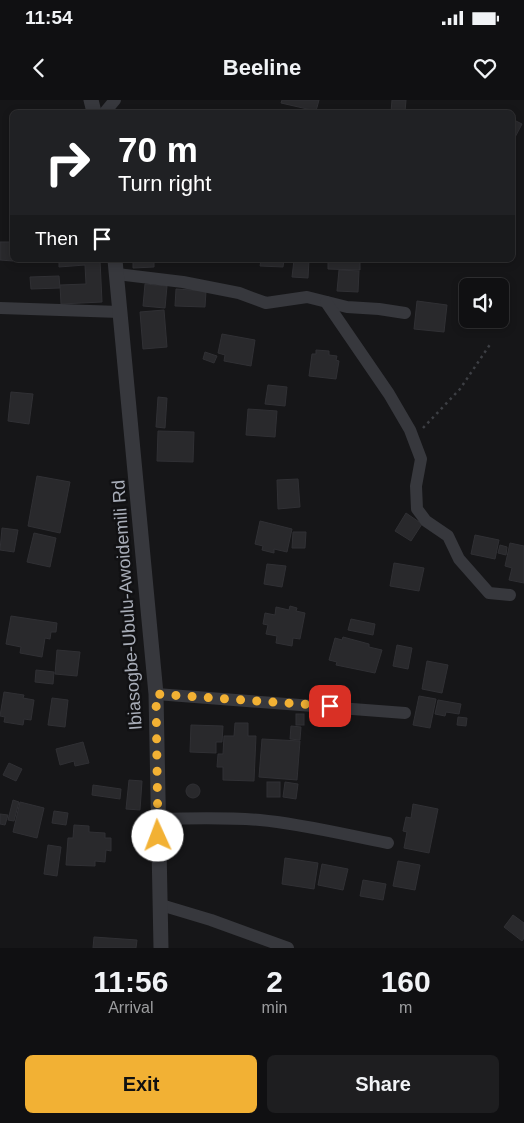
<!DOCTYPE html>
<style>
:root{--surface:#101012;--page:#1e1e20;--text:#f1f3f6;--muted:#9c9d9f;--line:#303032;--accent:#f2b134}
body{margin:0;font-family:Helvetica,sans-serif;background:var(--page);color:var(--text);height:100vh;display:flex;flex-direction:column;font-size:19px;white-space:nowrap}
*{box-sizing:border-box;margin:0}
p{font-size:16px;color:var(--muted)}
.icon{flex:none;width:28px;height:28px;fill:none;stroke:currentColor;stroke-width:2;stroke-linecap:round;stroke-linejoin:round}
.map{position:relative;height:848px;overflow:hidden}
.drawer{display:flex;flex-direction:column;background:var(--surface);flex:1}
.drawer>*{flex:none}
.guide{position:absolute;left:10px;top:10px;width:505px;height:152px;border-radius:8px;box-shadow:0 2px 8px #0003,0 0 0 1px var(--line);background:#202124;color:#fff;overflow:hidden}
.tools{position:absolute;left:459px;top:178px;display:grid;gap:10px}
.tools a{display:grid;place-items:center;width:50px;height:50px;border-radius:8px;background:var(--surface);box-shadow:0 2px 8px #0003,0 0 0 1px var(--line);font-size:25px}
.pin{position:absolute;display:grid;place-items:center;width:42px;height:42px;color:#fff;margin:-21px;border-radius:10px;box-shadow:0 2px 8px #0006}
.me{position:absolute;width:55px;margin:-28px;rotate:358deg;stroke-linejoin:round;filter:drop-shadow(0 0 4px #0008)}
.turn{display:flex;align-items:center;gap:18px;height:105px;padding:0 25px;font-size:22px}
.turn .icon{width:65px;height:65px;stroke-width:2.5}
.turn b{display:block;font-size:35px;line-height:42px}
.then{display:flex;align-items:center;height:48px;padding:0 25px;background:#0003;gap:10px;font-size:19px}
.eta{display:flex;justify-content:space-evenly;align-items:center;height:85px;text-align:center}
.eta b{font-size:30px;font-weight:700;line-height:35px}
.primary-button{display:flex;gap:10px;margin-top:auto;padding:10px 25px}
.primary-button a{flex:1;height:58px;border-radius:8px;background:var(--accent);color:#111;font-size:20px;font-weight:700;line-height:58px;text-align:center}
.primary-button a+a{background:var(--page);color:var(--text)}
.status{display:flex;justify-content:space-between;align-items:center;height:35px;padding:0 25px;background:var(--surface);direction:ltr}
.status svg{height:14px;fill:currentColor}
header{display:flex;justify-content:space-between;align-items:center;height:65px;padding:0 25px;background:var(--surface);font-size:22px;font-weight:700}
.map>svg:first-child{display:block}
.building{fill:#29292c;stroke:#303034}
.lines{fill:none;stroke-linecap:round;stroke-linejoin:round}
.path{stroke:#3d3f44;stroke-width:2.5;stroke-dasharray:2.5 4;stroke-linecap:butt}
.minor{stroke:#37383d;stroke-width:12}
.tertiary{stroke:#37383d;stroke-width:15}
.route{stroke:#f2b134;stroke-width:9;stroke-dasharray:0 16.2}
.labels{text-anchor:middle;stroke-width:5;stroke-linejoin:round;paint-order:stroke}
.street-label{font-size:18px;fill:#a8adb8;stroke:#111113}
</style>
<div class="status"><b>11:54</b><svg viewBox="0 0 49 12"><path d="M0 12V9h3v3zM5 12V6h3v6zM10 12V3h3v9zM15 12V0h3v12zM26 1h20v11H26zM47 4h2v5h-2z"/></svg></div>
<header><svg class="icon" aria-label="back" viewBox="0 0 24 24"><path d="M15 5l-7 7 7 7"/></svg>Beeline<svg class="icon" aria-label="heart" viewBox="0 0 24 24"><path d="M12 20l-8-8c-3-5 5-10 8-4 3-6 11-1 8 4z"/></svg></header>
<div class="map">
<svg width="524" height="848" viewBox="0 0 524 848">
<rect width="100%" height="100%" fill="#161618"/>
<g class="building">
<polygon points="282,0 319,0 316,11 281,3"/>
<polygon points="392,0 406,0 405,12 391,12"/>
<polygon points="512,19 522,24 512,43"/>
<polygon points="0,142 12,142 13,161 0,160"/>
<polygon points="59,160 100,160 102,202 61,204 60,185 86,184 85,165 59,167"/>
<polygon points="133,160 154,160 154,167 133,168"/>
<polygon points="261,160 284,160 283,167 260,166"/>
<polygon points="294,160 309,160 308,178 292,177"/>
<polygon points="328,160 360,160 360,170 328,169"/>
<polygon points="339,170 359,171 358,192 337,191"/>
<polygon points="59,176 60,188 31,189 30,177"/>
<polygon points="145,184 167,186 165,208 143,206"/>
<polygon points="176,189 206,191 205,207 175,206"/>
<polygon points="417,201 447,205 444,232 414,229"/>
<polygon points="164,210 167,247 143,249 140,212"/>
<polygon points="222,234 255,240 251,266 224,261 225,255 218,253"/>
<polygon points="316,250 329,251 329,255 337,256 336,260 339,261 336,279 309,276 312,254 316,254"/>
<polygon points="205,252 217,256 214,263 203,259"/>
<polygon points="268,285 287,287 285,306 265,304"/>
<polygon points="11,292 33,294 29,324 8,321"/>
<polygon points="158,297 167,298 165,328 156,327"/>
<polygon points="248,309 277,311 275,337 246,335"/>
<polygon points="158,331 194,332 193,362 157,361"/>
<polygon points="37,376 70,382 60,433 28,426"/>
<polygon points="298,379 300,407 278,409 277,380"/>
<polygon points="406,413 422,424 411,441 395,431"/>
<polygon points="260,421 292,429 287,452 274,449 274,453 262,450 263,446 255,444"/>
<polygon points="2,428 18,430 14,452 0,450"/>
<polygon points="293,432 306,432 305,448 292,448"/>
<polygon points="34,433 56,438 50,467 27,462"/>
<polygon points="475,435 499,440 495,459 471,454"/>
<polygon points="510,443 524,446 524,483 509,480 512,468 505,466"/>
<polygon points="500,445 507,447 506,455 498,453"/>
<polygon points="394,463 424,468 419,491 390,486"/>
<polygon points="267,464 286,466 282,487 264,484"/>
<polygon points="290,506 297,508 296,511 305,513 300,539 293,538 292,546 276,543 277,536 266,534 268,525 263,524 265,513 275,515 276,507 289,510"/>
<polygon points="11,516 57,523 56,532 51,532 50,539 45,538 42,557 20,553 21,547 6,544"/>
<polygon points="351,519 375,524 373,535 348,530"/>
<polygon points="343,537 369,544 369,547 382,550 375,573 336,565 337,562 329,560 335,538 342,540"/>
<polygon points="397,545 412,548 408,569 393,566"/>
<polygon points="57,550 80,552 77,576 55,574"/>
<polygon points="427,561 448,565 442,593 422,589"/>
<polygon points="36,570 54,572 53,584 35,582"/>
<polygon points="4,592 24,595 23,598 34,600 31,620 24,619 23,625 4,622 5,617 0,616"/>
<polygon points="419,596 436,599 430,628 413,625"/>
<polygon points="52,598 68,600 65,627 48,625"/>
<polygon points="438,600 461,604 459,614 446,612 445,616 435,614"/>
<rect x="296" y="614" width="8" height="11"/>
<polygon points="458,617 467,618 466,626 457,625"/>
<polygon points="235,623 248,623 248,636 256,636 254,681 223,680 223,667 217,667 218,654 223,654 224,636 234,636"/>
<polygon points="191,625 223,626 222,642 216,642 216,653 190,652"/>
<polygon points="291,626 301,627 300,640 290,639"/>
<polygon points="262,639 300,641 297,680 259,677"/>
<polygon points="83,642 89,663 75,666 74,661 60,665 56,649"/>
<polygon points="9,663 22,669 16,681 3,675"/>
<polygon points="129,680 142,681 140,710 126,709"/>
<rect x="267" y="682" width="13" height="15"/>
<polygon points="285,682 298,684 296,699 283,697"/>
<circle cx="193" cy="691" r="7"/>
<polygon points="93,685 121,689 120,699 92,695"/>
<polygon points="13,700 19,702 14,721 8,720"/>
<polygon points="20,702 44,708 37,738 13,732"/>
<polygon points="413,704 438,709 429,753 404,748 407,732 403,731 406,717 411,718"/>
<polygon points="54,711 68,713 66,725 52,723"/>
<polygon points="0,714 8,715 5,725 0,724"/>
<polygon points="74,725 89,726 89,732 105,733 105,738 111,738 111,751 106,750 105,762 95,761 95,766 66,765 68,738 73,738"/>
<polygon points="48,745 61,747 57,776 44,774"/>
<polygon points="285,758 318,763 314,789 282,784"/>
<polygon points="398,761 420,765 415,790 393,786"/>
<polygon points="322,764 348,769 343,790 318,785"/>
<polygon points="363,780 386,784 383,800 360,796"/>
<polygon points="513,815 524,823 524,838 522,841 504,827"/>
<polygon points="94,837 137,840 136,848 93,848"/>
</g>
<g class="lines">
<polyline class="path" points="423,328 460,289 491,243"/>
<g class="minor">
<polyline points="105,12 115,0"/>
<polyline points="117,174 183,182 239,193 266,203 307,197 347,207 379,209 405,213"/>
<polyline points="326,202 389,294 410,330 421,359 416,386 417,409 426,421 448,436 459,459 489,493 510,495"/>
<polyline points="0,208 120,212"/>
<polyline points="156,594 405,613"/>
<path d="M 157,719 C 191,718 226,717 260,720 C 303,724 346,735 388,743"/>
<polyline points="161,805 211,820 288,848"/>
</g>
<g class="tertiary">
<polyline points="91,0 94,12"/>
<polyline points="115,160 156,594 161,848"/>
</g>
</g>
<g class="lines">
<polyline class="route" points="158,736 156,594 330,606"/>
</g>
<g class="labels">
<g class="street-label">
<text transform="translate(127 505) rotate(-94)" y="6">Ibiasogbe-Ubulu-Awoidemili Rd</text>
</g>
</g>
</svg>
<div class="tools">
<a><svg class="icon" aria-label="sound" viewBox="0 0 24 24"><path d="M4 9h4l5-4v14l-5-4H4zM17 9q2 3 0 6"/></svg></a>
</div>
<div class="pin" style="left:330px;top:606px;background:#d93025"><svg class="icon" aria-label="arrive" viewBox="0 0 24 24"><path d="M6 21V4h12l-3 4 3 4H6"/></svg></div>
<svg class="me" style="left:158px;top:736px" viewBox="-20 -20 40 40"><circle r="19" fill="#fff"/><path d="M0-13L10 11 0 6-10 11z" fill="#f2b134"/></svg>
<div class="guide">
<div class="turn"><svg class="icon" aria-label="right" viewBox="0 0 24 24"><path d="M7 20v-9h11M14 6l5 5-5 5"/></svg><div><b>70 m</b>Turn right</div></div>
<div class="then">Then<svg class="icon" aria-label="arrive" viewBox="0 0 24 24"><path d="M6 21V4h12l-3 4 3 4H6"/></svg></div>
</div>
</div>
<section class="drawer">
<div class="eta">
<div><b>11:56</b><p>Arrival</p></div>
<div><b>2</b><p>min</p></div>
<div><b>160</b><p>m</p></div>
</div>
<div class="primary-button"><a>Exit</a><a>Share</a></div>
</section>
